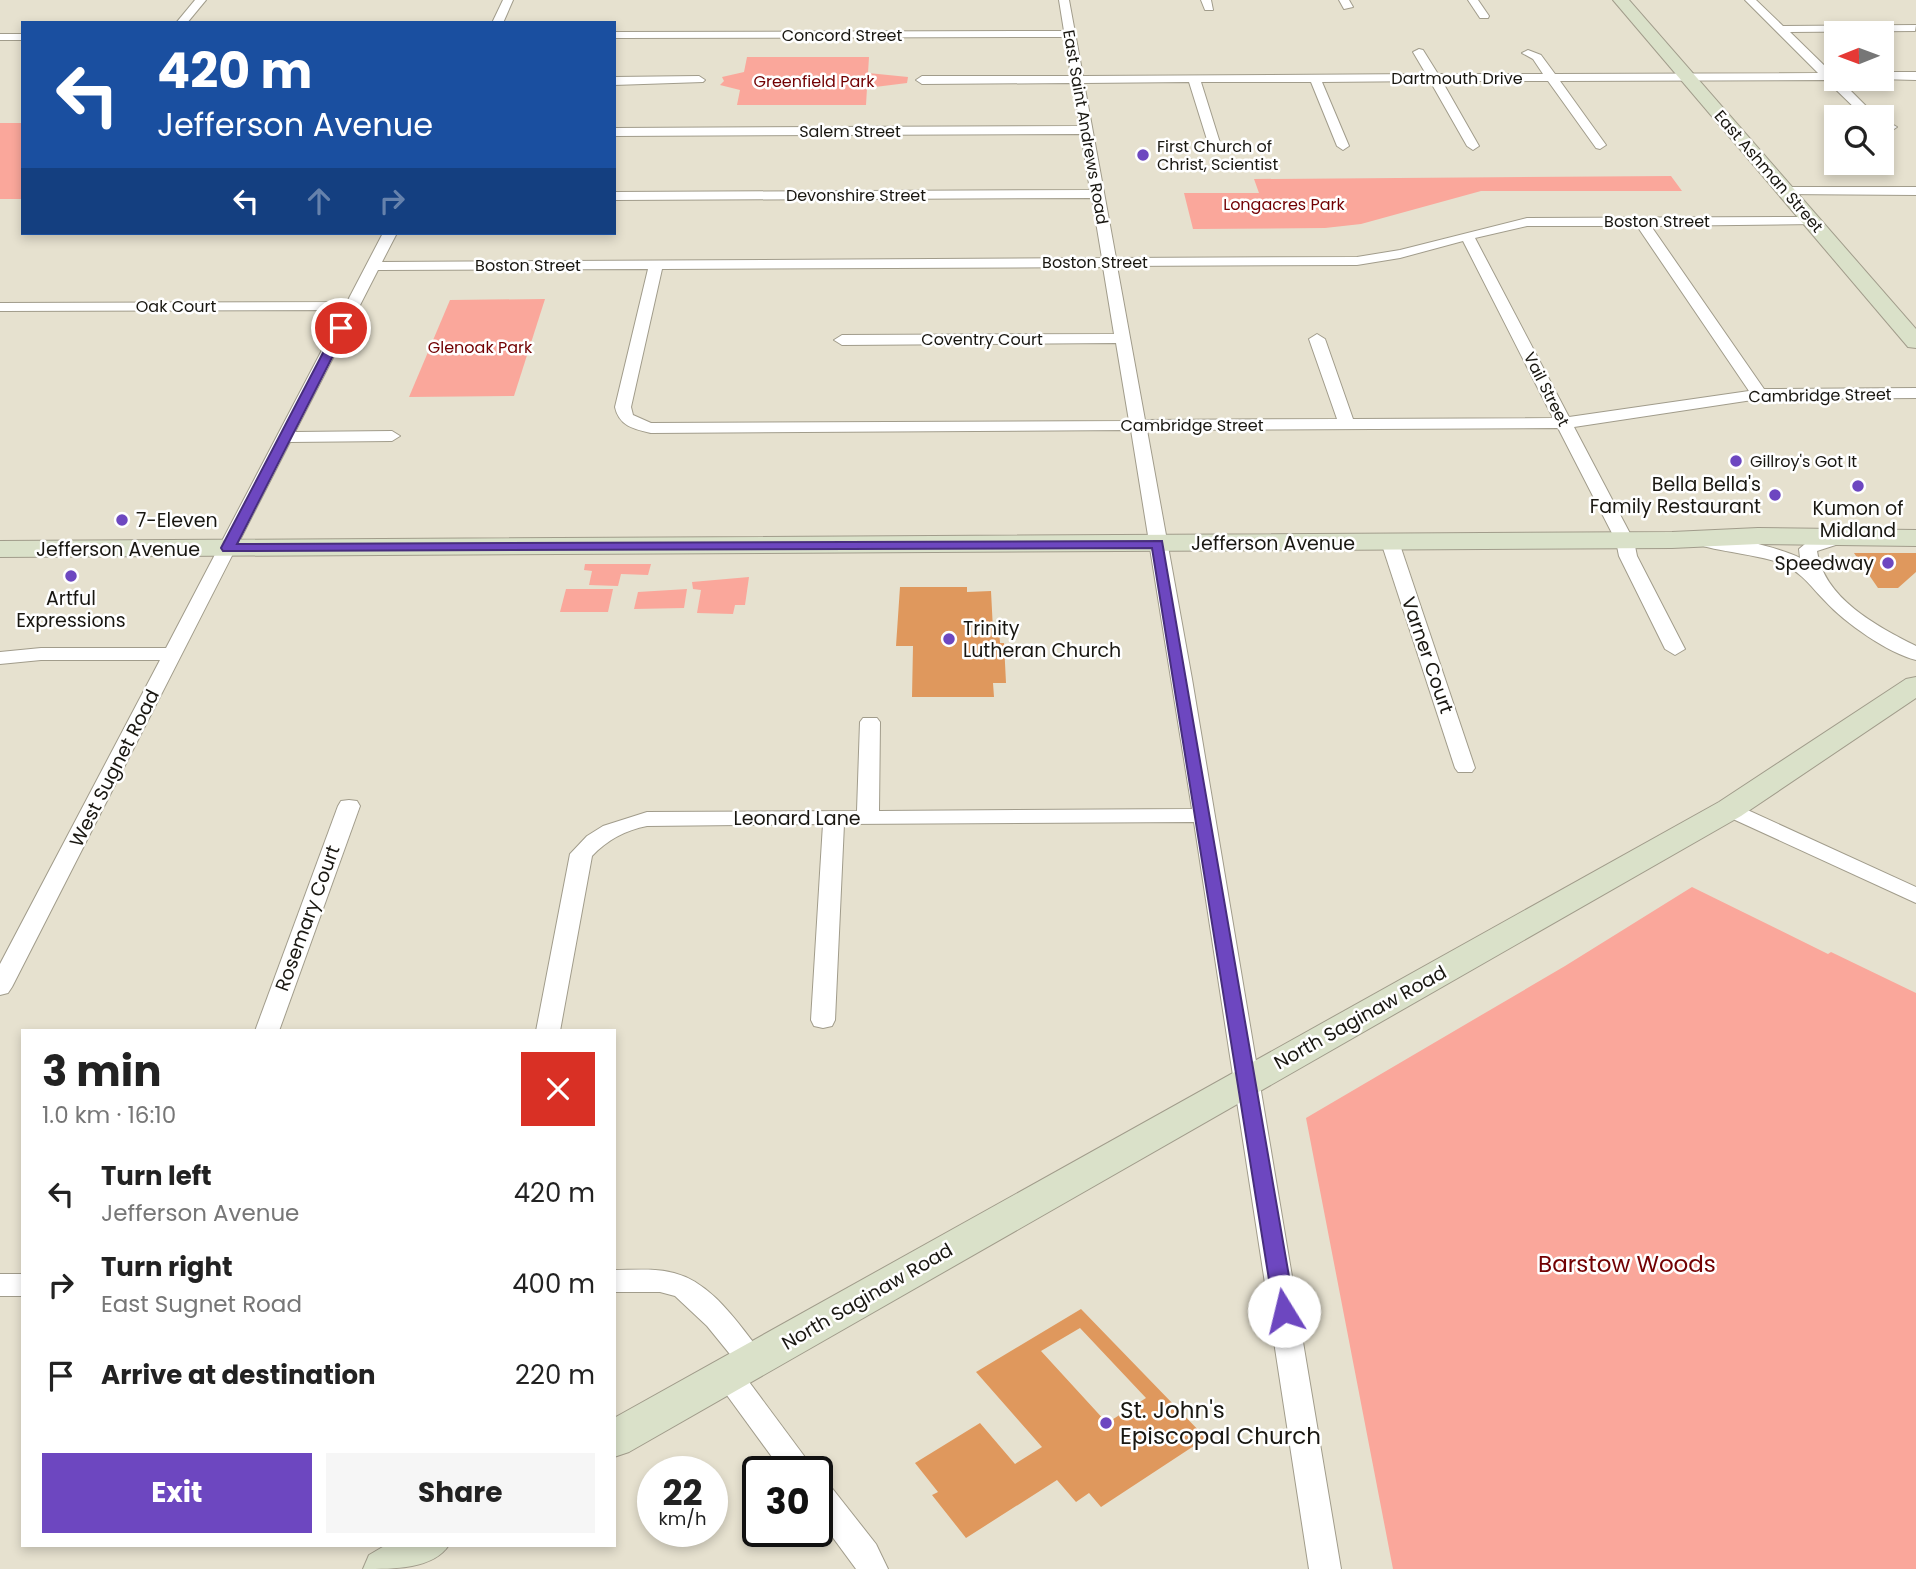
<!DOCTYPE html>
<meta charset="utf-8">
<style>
:root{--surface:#fff;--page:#f6f6f6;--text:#222;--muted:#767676;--accent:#6d47c0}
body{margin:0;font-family:Poppins,sans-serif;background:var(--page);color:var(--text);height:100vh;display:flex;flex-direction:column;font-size:26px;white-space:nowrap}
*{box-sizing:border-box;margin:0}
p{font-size:23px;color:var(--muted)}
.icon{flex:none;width:38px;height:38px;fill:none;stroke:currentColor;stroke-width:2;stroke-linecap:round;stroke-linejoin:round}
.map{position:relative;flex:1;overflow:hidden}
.details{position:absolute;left:21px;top:1029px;width:595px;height:518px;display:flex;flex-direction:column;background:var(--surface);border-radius:0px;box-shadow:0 4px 10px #0003}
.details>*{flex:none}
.top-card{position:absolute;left:21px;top:21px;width:595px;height:214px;border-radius:0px;box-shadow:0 4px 10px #0003;background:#1a4fa0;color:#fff;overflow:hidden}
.needle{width:46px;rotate:269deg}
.fabs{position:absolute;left:1824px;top:21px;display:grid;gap:14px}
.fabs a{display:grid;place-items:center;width:70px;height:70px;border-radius:0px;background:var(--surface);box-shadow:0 4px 10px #0003;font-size:35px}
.speed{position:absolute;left:637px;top:1456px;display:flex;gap:14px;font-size:35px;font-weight:700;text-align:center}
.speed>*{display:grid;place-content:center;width:91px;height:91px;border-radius:50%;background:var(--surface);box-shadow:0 4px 10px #0003;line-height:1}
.speed small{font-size:18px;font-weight:400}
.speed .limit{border:4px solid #111;border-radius:10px;background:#fff;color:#111}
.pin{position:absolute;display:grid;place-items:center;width:60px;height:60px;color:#fff;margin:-30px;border:4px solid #fff;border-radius:50%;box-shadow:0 2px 7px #0007}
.me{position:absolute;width:77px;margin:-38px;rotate:351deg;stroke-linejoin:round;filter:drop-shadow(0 0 5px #0008)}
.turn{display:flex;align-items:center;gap:24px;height:147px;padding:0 21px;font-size:32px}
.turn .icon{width:91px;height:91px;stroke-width:2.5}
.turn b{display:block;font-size:49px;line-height:60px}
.lanes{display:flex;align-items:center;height:66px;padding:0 21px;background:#0003;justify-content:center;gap:35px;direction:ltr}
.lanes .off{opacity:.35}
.round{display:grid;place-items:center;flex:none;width:74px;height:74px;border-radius:0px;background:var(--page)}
.head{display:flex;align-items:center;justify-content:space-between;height:119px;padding:0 21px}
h1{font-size:42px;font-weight:700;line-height:52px}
.primary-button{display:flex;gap:14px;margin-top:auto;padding:14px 21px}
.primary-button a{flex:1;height:80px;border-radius:0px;background:var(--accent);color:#fff;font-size:28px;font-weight:700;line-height:80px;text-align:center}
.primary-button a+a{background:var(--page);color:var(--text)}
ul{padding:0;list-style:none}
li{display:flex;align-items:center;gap:21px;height:91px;padding:0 21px}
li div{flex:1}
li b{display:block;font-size:26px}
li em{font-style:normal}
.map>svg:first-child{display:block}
.green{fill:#faa79b}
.building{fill:#df985d;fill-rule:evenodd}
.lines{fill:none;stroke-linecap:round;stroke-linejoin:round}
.street-casing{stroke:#a19c8b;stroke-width:2}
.secondary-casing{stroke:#a19c8b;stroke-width:2}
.street{fill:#fff;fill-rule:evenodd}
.secondary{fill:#dae1c9;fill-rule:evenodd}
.route{fill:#6d47c0;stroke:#472e7d;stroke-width:2}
.poi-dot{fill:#6d47c0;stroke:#fff;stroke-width:2.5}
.labels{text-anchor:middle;stroke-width:5;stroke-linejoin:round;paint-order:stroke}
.far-street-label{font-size:16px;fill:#191711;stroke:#fff}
.far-park-label{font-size:16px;fill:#720002;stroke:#fff}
.far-poi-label{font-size:16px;fill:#191711;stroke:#fff;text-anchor:start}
.poi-label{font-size:19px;fill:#191711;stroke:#fff;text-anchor:end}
.street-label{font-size:19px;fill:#191711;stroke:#fff}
.near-park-label{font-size:23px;fill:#720002;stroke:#fff}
.near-poi-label{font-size:23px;fill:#191711;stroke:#fff;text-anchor:start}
</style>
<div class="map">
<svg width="1916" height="1569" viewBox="0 0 1916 1569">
<rect width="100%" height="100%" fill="#e6e1cf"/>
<g class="green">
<polygon points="747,57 869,57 868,73 908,77 907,83 867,88 866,105 737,105 740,90 720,85 724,81 722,77 744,72"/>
<rect x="0" y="123" width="23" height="76"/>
<polygon points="1671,176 1682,191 1481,191 1361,224 1325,228 1193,229 1184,193 1259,193 1254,179"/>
<polygon points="545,299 514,396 409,397 450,300"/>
<polygon points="585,564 651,564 648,575 621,574 618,586 589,585 592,571 584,570"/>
<polygon points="749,577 745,605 735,605 733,614 697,613 701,590 693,589 692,582"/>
<polygon points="566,589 613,589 608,612 560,612"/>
<polygon points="687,589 684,608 634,609 638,592"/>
<polygon points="1692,887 1828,954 1831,952 1916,993 1916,1569 1393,1569 1306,1118 1565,966"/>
</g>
<g class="building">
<polygon points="1854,553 1916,553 1916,572 1898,588 1878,588"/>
<polygon points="900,587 967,587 967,592 991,591 993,630 999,630 1000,643 1004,643 1006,683 993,683 994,697 912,697 913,646 896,646"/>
<path d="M 1081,1309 L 1206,1438 L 1101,1507 L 1089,1493 L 1076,1502 L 1057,1480 L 966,1538 L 932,1495 L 938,1492 L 915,1463 L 980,1423 L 1015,1464 L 1042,1447 L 976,1372 ZM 1080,1328 L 1146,1398 L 1107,1423 L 1041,1351 Z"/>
</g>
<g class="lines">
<g class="street-casing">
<g id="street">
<polygon points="195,0 206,0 187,23 176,23"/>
<polygon points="503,0 513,0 503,23 492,23"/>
<path d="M 1059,0 L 1069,0 L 1083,76 L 1426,74 L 1413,52 L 1419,49 L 1423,50 L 1438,74 L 1543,74 L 1533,59 L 1522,53 L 1528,50 L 1541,55 L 1555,74 L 1818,73 L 1745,0 L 1756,0 L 1783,26 L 1916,25 L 1915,31 L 1790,32 L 1832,73 L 1836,72 L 1836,79 L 1839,79 L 1877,117 L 1864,117 L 1826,80 L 1560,81 L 1606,145 L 1600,149 L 1596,148 L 1548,81 L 1442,81 L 1479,146 L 1473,150 L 1467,146 L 1430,81 L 1322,82 L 1349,146 L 1343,150 L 1337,146 L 1311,82 L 1201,82 L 1221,146 L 1215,150 L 1209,146 L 1189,82 L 1084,83 L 1116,258 L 1357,257 L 1400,250 L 1527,218 L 1811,217 L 1816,218 L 1816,224 L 1651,226 L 1764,389 L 1916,388 L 1916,398 L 1759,399 L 1574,427 L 1634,541 L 1637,556 L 1685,649 L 1675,655 L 1665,649 L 1619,556 L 1616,541 L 1558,428 L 1147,430 L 1192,679 L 1341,1569 L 1309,1569 L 1194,822 L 844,824 L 835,1020 L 832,1026 L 823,1028 L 814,1026 L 811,1020 L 823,824 L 647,826 C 626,830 607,840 592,856 L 560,1031 L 536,1031 L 570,854 L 587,836 L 603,826 L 647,812 L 857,811 L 860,722 L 863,718 L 877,718 L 880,722 L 879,811 L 1192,809 L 1131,430 L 651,433 C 634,429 619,426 615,407 L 648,269 L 378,270 L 295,432 L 392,431 L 400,436 L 392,441 L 290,442 L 12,987 L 8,993 L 0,995 L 0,964 L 160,660 L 41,660 L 0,664 L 0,652 L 41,648 L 166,648 L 343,310 L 0,311 L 0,303 L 347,302 L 383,233 L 397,233 L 382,262 L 1102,258 L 1092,198 L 614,200 L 614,192 L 1090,190 L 1081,134 L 614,136 L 614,128 L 1080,126 L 1073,83 L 922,84 L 916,80 L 922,76 L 1071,76 L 1065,37 L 614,38 L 614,32 L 1064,31 ZM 1527,226 L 1637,226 L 1749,391 L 1569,417 L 1475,238 ZM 1463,241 L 1553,418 L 1353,419 L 1325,339 L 1317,334 L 1309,339 L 1337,419 L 1145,420 L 1117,266 L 1357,265 L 1400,258 ZM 1103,267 L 1114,334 L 842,335 L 834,340 L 842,345 L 1116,343 L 1129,421 L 651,423 L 633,415 L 631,407 L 662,269 Z"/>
<polygon points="1201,0 1211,0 1213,10 1205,10"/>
<polygon points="1339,0 1349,0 1353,7 1344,9"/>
<polygon points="1468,0 1478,0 1489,16 1488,18 1480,18"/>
<rect x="0" y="34" width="23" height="6"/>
<polygon points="1881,72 1916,72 1916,80 1878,79 1881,79"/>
<polygon points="699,76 705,80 703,82 614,85 614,77"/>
<polygon points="1881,118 1897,127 1891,131 1881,127"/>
<polygon points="1786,187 1916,187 1916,195 1781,194 1779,191"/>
<path d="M 1839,533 L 1845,534 L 1848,538 L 1845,542 L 1817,551 C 1824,599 1877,626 1916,646 L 1916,660 C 1888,653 1845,623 1825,601 C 1812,588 1803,574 1785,565 C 1766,555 1703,550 1697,543 C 1711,528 1783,549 1800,558 L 1799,549 L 1811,539 Z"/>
<polygon points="1390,537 1399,542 1475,768 1472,772 1458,772 1455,768 1381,542"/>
<polygon points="349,800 357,801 360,806 279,1031 255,1031 338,806 341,801"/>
<polygon points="1730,802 1916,887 1916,903 1722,814 1719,809 1722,804"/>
<path d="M 614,1270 C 634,1270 655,1268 674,1273 C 713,1283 738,1324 762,1353 L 766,1361 L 762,1369 L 752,1373 L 742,1369 L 707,1326 L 675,1296 L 660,1292 L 614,1292 Z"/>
<rect x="0" y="1274" width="23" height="22"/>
<polygon points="728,1363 738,1367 816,1472 783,1472 718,1383 714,1375 718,1367"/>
<polygon points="817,1479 828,1483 876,1544 888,1569 856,1569 817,1516"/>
</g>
</g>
<g class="secondary-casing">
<g id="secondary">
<polygon points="1613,0 1629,0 1916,329 1916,348 1908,347"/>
<polygon points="1758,528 1916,530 1916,546 1758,544 1672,548 0,557 0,541 1672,532"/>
<polygon points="1916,677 1916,698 1741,816 629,1452 614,1457 614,1418 1719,802 1906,679"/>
<path d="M 386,1545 L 449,1545 C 433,1569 395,1569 363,1569 L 369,1555 Z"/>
</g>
</g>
<use href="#street" class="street"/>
<use href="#secondary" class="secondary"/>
</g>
<polygon class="route" points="341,324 347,328 237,544 1162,541 1295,1311 1292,1317 1284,1320 1277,1317 1274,1311 1152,548 223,551 221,548 336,328"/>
<g class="poi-dot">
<circle cx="1143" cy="155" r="7"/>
<circle cx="1736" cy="461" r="7"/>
<circle cx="1858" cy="486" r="7"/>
<circle cx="1775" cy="495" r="7"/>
<circle cx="122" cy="520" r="7"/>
<circle cx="1888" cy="563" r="7"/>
<circle cx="71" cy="576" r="7"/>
<circle cx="949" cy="639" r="7"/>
<circle cx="1106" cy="1423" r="7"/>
</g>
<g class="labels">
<g class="far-street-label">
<text x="842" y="41">Concord Street</text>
<text x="1457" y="84">Dartmouth Drive</text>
<text transform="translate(1086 127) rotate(80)" y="6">East Saint Andrews Road</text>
<text x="850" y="137">Salem Street</text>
<text transform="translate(1769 171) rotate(49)" y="6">East Ashman Street</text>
<text x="856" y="201">Devonshire Street</text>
<text x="1657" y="227">Boston Street</text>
<text x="1095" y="268">Boston Street</text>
<text x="528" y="271">Boston Street</text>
<text x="176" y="312">Oak Court</text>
<text x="982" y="345">Coventry Court</text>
<text transform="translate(1547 389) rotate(63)" y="6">Vail Street</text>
<text transform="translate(1820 395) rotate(-1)" y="6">Cambridge Street</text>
<text x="1192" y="431">Cambridge Street</text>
</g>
<g class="far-park-label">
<text x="814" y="87">Greenfield Park</text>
<text x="1284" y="210">Longacres Park</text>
<text x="480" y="353">Glenoak Park</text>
</g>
<g class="far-poi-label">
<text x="1157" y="152">First Church of<tspan x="1157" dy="18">Christ, Scientist</tspan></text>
<text x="1750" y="467">Gillroy's Got It</text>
</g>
<g class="poi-label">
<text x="1761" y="491">Bella Bella's<tspan x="1761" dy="22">Family Restaurant</tspan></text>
<text x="1858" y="515" text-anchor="middle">Kumon of<tspan x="1858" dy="22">Midland</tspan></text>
<text x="136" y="527" text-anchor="start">7-Eleven</text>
<text x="1874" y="570">Speedway</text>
<text x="71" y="605" text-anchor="middle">Artful<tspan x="71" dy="22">Expressions</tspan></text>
<text x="963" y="635" text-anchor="start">Trinity<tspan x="963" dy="22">Lutheran Church</tspan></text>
</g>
<g class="street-label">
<text x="1273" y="550">Jefferson Avenue</text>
<text x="118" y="556">Jefferson Avenue</text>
<text transform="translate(1428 655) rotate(71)" y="7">Varner Court</text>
<text transform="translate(114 768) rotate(-63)" y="7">West Sugnet Road</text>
<text x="797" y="825">Leonard Lane</text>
<text transform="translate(307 918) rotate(-70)" y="7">Rosemary Court</text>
<text transform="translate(1360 1017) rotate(-29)" y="7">North Saginaw Road</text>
<text transform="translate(867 1296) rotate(-30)" y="7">North Saginaw Road</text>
</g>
<g class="near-park-label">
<text x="1627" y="1272">Barstow Woods</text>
</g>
<g class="near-poi-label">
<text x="1120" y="1418">St. John's<tspan x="1120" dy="26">Episcopal Church</tspan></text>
</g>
</g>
</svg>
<div class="fabs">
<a><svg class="needle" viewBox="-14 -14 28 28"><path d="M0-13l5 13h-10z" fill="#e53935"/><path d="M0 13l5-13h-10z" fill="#767676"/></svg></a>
<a><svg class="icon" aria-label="search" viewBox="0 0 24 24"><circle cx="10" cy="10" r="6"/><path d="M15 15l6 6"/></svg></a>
</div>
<div class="speed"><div>22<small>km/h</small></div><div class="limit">30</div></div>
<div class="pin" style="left:341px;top:328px;background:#d93025"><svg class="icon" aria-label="arrive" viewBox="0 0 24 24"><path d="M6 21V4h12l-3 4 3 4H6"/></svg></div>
<svg class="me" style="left:1284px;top:1311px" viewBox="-20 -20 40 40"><circle r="19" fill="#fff"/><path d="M0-13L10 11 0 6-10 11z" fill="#6d47c0"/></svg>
<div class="top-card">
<div class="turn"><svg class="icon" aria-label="left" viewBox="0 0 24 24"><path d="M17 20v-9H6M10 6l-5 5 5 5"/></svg><div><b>420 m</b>Jefferson Avenue</div></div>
<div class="lanes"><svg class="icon" aria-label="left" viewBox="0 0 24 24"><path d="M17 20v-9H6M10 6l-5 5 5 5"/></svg><svg class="icon off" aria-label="ahead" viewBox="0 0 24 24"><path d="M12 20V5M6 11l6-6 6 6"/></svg><svg class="icon off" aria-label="right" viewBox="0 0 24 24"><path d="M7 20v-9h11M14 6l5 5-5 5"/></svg></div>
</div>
<section class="details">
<div class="head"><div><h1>3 min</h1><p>1.0 km · 16:10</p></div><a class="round" style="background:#d93025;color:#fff"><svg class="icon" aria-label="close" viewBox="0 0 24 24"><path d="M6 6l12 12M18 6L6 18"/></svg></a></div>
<ul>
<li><svg class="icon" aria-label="left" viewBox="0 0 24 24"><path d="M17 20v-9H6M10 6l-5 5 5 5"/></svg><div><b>Turn left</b><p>Jefferson Avenue</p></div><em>420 m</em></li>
<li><svg class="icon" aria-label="right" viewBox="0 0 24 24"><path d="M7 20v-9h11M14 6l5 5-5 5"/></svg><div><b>Turn right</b><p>East Sugnet Road</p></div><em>400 m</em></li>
<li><svg class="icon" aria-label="arrive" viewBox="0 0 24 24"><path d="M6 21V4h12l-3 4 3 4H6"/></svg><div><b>Arrive at destination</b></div><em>220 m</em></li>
</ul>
<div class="primary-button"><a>Exit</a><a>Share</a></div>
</section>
</div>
